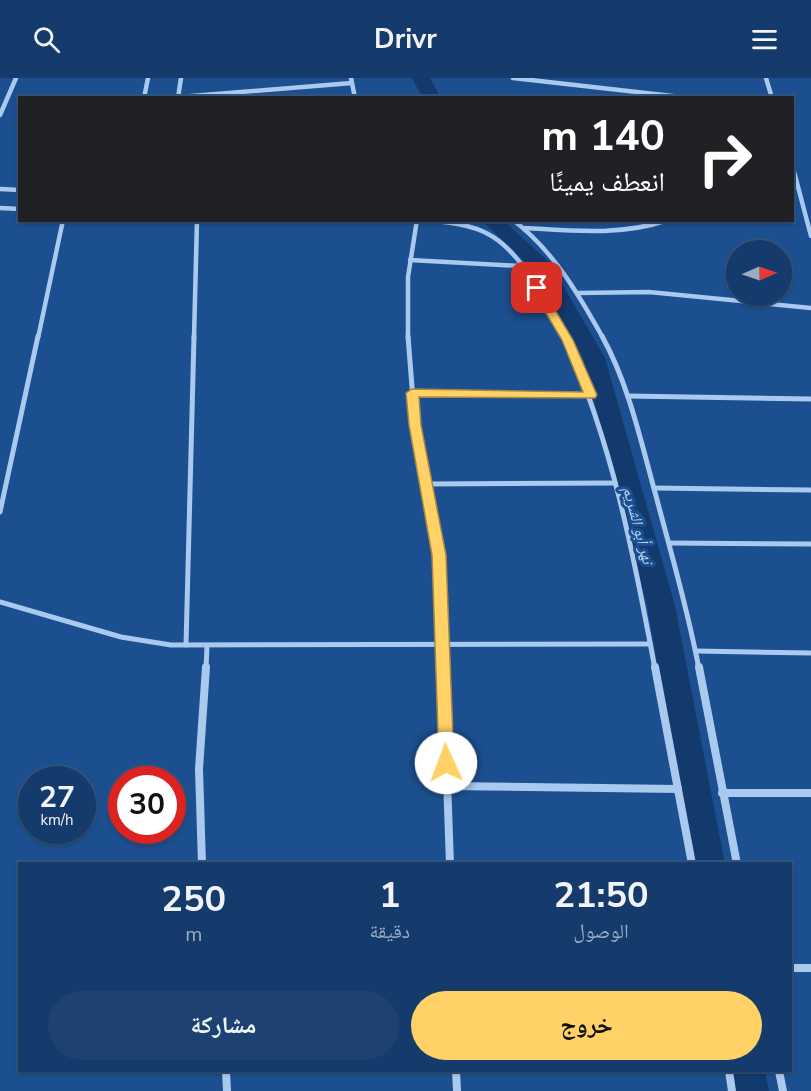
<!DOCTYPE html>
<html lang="ar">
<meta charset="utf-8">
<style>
:root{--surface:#143b6b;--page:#1d4271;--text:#f1f3f6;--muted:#9dadc1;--line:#33557e;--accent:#ffd166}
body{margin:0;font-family:"Nunito Sans","Noto Naskh Arabic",sans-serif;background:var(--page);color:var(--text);direction:rtl;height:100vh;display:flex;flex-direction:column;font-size:22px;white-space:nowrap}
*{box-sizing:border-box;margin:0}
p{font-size:20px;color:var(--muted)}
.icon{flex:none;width:33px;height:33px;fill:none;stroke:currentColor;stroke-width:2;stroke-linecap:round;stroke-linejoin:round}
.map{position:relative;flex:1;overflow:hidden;direction:ltr}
.panel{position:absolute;left:18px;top:784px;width:774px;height:210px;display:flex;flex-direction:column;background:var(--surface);border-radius:0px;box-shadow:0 2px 4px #0004,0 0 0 2px var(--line);direction:rtl}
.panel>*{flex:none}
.guide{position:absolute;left:18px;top:18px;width:776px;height:126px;border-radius:0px;box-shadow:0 2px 4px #0004,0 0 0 2px var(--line);direction:rtl;background:#202124;color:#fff;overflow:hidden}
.needle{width:39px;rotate:88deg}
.tools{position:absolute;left:726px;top:162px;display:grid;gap:12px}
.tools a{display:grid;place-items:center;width:66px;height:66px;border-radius:50%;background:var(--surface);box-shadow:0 2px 4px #0004,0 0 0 2px var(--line);font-size:30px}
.speed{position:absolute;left:18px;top:688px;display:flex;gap:12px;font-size:30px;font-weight:700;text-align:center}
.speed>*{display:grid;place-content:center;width:78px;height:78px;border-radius:50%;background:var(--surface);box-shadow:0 2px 4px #0004,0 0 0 2px var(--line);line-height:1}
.speed small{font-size:15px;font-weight:400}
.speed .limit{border:9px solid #d22;background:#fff;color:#111}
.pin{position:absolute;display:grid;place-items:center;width:51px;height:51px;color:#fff;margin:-26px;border-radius:12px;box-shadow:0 3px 9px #0006}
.me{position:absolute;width:66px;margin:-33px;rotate:358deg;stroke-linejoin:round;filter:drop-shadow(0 0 4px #0008)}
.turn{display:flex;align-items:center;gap:21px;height:126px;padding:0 30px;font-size:27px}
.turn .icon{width:78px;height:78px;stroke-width:2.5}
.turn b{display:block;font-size:42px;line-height:51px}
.eta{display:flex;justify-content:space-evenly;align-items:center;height:102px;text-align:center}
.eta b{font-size:36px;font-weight:700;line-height:42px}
.primary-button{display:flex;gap:12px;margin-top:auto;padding:12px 30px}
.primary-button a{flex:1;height:69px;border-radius:36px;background:var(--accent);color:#111;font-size:24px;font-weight:700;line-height:69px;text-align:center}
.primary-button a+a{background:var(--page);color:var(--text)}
header{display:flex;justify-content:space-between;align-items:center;height:78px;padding:0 30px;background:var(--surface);font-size:27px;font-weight:700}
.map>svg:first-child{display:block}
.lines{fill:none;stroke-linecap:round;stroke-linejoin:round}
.canal{fill:#123a6d;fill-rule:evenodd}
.minor-far2{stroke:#a9c9ee;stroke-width:4.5}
.minor-far1{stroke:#a9c9ee;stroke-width:5}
.minor{stroke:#a9c9ee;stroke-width:8}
.route{fill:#ffd166;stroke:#a68842;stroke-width:1.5}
.labels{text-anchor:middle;stroke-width:6;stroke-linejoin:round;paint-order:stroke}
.water-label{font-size:16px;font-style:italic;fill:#b5d3f5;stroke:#1b4f8f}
</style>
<header><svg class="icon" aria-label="menu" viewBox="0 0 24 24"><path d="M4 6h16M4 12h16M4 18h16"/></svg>Drivr<svg class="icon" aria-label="search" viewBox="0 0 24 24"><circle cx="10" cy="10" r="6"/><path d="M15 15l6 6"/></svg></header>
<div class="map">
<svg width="811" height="1013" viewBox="0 0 811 1013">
<rect width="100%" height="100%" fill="#1b4f8f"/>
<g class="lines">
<g class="canal">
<polygon points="412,0 430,0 441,20 423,20"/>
<polygon points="481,142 503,142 550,185 605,280 675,528 725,786 693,786 647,528 583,280 534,192"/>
<polygon points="729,993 765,993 769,1013 733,1013"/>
</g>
<g class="minor-far2">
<polyline points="351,0 355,20"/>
<polyline points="513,0 690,20"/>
<polyline points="766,0 772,20"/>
<polyline points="179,19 352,5"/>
<polyline points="144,20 148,0"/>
<polyline points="178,20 181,0"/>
<polyline points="0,37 16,0"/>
<polyline points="792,86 811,158"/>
<polyline points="0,111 20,112"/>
<polyline points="0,130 20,131"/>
<path d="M 429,142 C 449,145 470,146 488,156 C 520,172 550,228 565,260"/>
<path d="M 513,142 C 553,172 579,217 603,260"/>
<path d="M 525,150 C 574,153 621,158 668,142"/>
<polyline points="410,182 520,188"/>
<polyline points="578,215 649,214 811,230"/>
<polyline points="38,260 63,142"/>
<polyline points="194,260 197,142"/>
<polyline points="408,260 408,199 417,142"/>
</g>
<g class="minor-far1">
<polyline points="408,258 415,347 439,477 443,591"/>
<path d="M 564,258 C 612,363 634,478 655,591"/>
<path d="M 602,258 C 629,307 641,364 656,418 C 671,475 688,532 699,591"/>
<polyline points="412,315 591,317"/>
<polyline points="628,318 811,321"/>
<polyline points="427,406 615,405"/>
<polyline points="654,410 811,412"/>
<polyline points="0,434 38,258"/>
<polyline points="669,465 811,466"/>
<polyline points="0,524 121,559 171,567 650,566"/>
<polyline points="186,567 194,258"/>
<polyline points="696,573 811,575"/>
<polyline points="206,591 207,568"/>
</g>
<g class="minor">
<polyline points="443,589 450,786"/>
<polyline points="655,589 692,786"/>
<polyline points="699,589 737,786"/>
<polyline points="447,708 678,711"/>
<polyline points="722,715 811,715"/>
<polyline points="202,786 199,691 206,589"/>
<polyline points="790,890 811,890"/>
<polyline points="226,993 227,1013"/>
<polyline points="456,993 457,1013"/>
<polyline points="729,993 732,1013"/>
<polyline points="779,993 783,1013"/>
</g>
</g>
<polygon class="route" points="537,207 542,210 573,262 597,317 595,320 419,319 421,347 446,477 454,685 452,689 446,691 441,689 439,685 432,477 409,347 406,315 412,311 583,314 562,262 531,210"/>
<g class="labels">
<g class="water-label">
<text transform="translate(639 447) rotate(75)" y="6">نهر أبو الشريم</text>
</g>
</g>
</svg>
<div class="tools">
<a><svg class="needle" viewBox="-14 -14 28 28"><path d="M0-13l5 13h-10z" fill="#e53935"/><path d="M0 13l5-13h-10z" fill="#9dadc1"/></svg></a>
</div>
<div class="speed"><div>27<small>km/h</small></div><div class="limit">30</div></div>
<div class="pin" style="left:537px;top:210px;background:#d93025"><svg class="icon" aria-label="arrive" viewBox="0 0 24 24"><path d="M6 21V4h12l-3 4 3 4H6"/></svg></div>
<svg class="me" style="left:446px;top:685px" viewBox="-20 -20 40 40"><circle r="19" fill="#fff"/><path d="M0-13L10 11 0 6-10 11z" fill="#ffd166"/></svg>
<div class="guide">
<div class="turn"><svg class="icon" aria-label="right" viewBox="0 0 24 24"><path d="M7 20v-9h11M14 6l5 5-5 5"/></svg><div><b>140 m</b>انعطف يمينًا</div></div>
</div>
<section class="panel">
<div class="eta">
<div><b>21:50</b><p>الوصول</p></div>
<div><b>1</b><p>دقيقة</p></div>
<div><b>250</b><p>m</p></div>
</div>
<div class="primary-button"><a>خروج</a><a>مشاركة</a></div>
</section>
</div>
